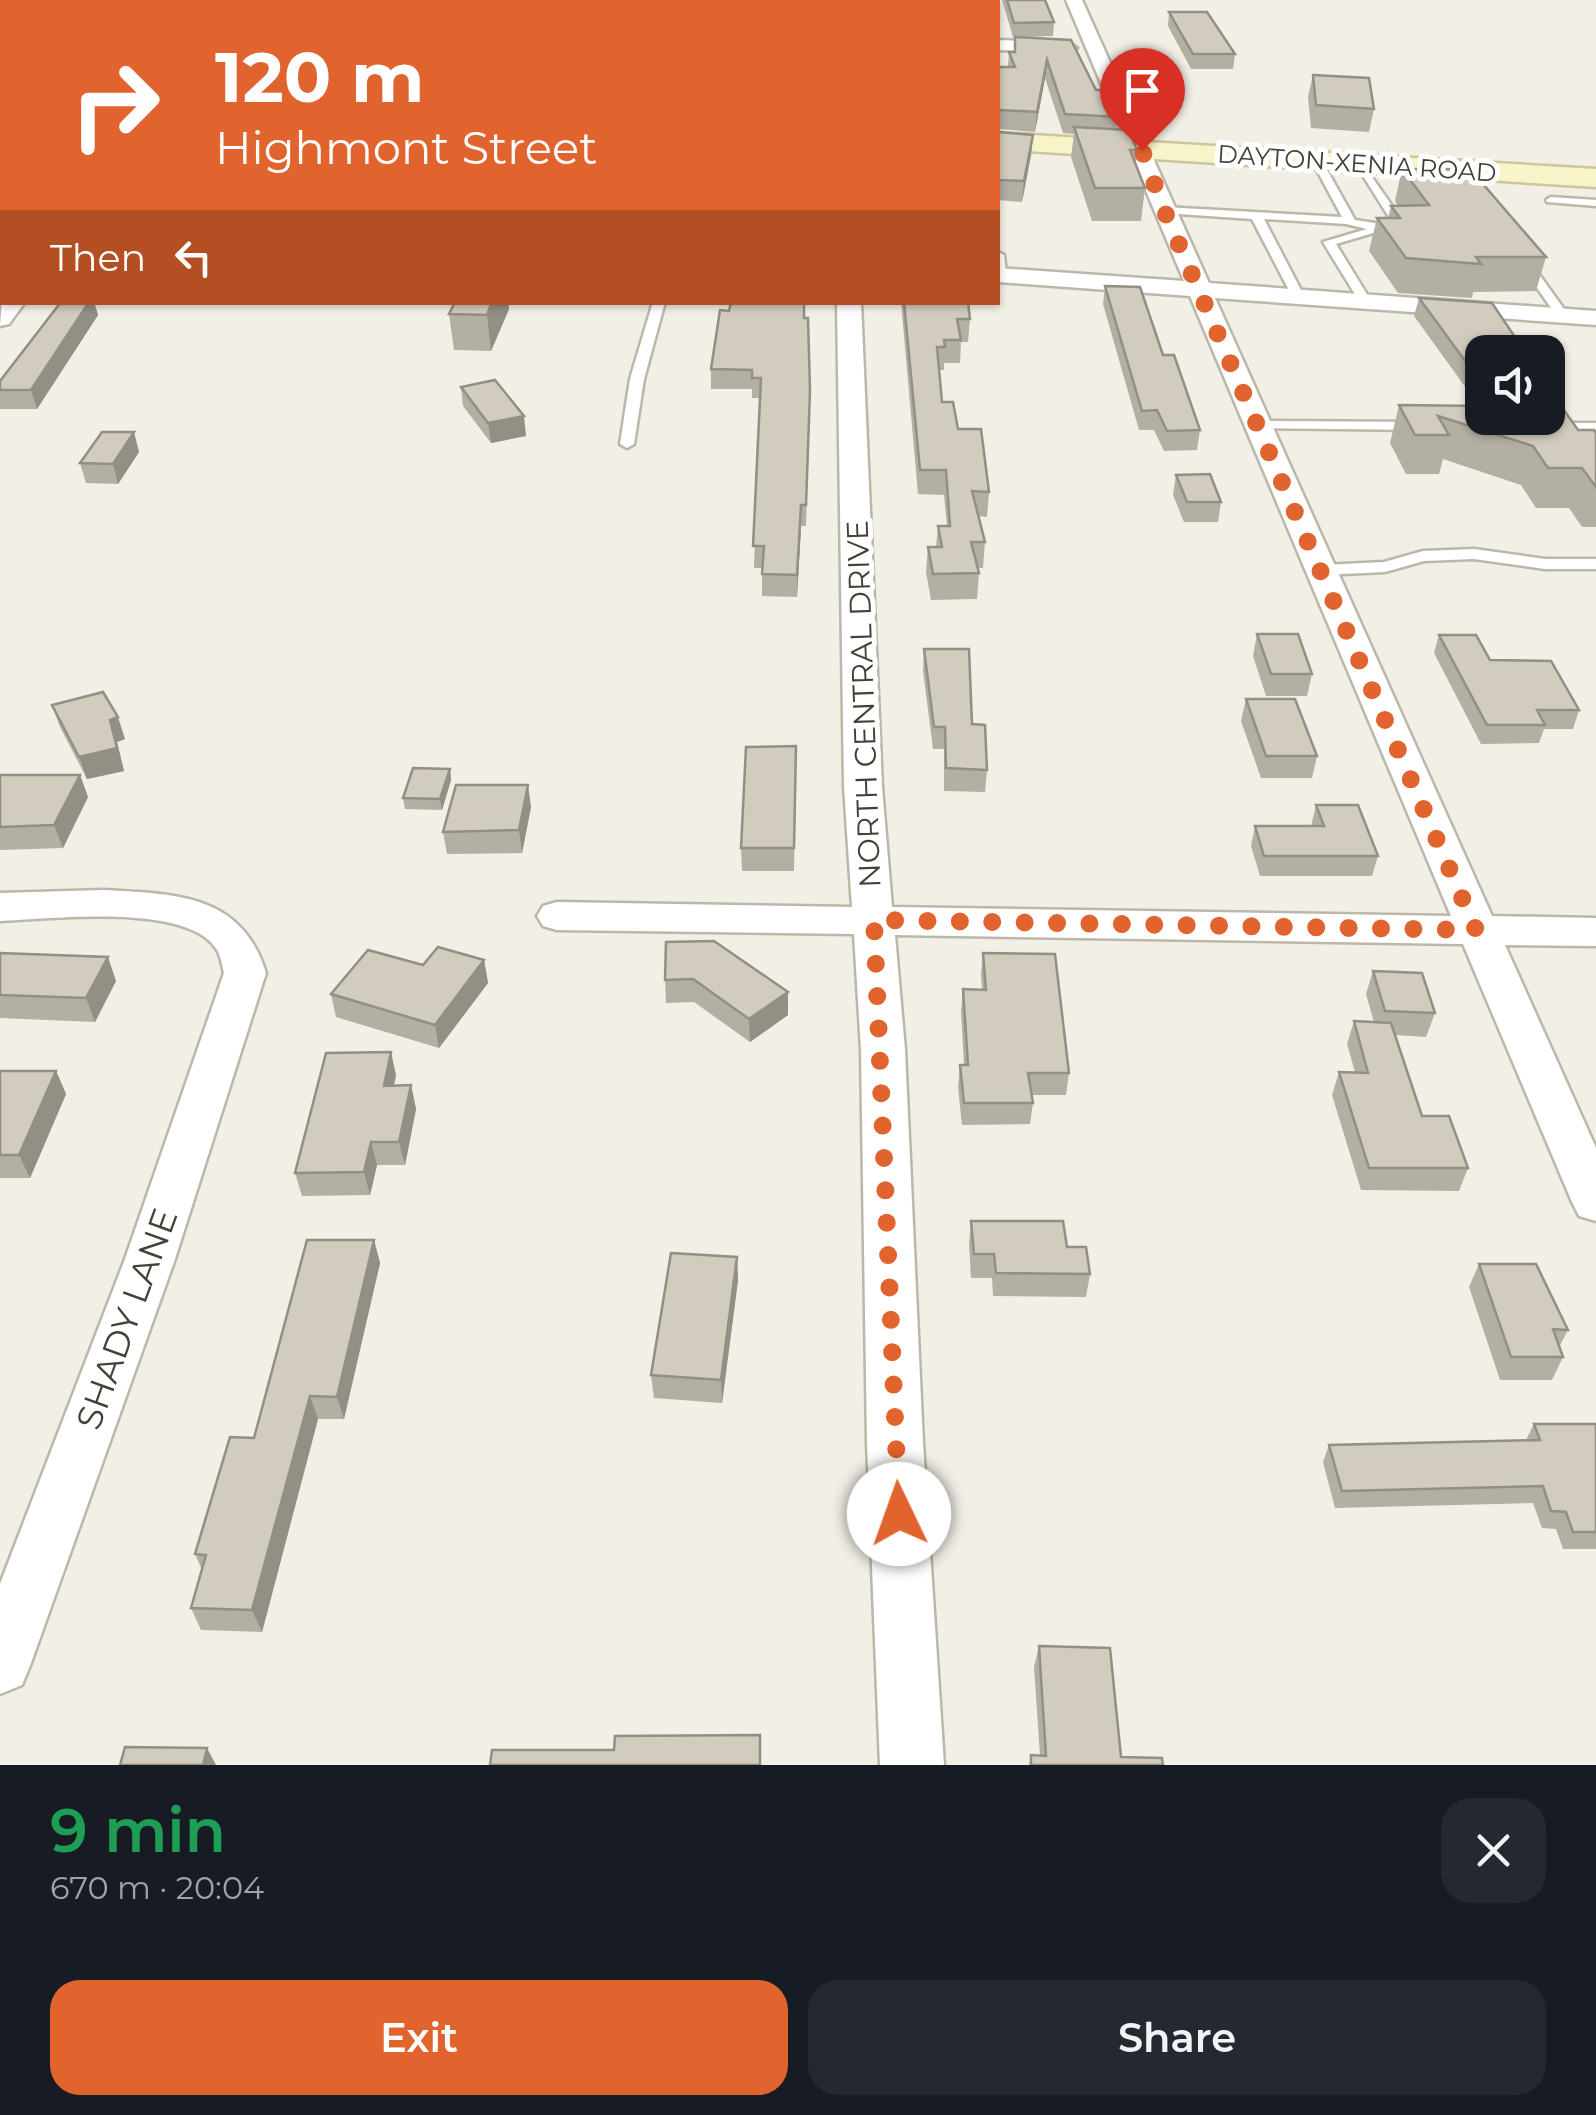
<!DOCTYPE html>
<meta charset="utf-8">
<style>
:root{--surface:#171b24;--page:#242831;--text:#f1f3f6;--muted:#9ea1a6;--accent:#e1632d}
body{margin:0;font-family:Montserrat,sans-serif;background:var(--page);color:var(--text);height:100vh;display:flex;flex-direction:column;font-size:38px;white-space:nowrap}
*{box-sizing:border-box;margin:0}
p{font-size:32px;color:var(--muted)}
.icon{flex:none;width:55px;height:55px;fill:none;stroke:currentColor;stroke-width:2;stroke-linecap:round;stroke-linejoin:round}
.map{position:relative;height:1765px;overflow:hidden}
.drawer{display:flex;flex-direction:column;background:var(--surface);flex:1}
.drawer>*{flex:none}
.guide{position:absolute;left:0px;top:0px;width:1000px;height:305px;box-shadow:0 2px 8px #0004;background:#e1632d;color:#fff;overflow:hidden}
.tools{position:absolute;left:1465px;top:335px;display:grid;gap:20px}
.tools a{display:grid;place-items:center;width:100px;height:100px;border-radius:20px;background:var(--surface);box-shadow:0 2px 8px #0004;font-size:50px}
.pin{position:absolute;display:grid;place-items:center;width:85px;height:85px;color:#fff;margin:-102px -42px;border-radius:50% 50% 50% 0;rotate:-45deg;box-shadow:0 0 10px #0007}
.pin .icon{rotate:45deg}
.me{position:absolute;width:110px;margin:-55px;rotate:357deg;stroke-linejoin:round;filter:drop-shadow(0 0 8px #0008)}
.turn{display:flex;align-items:center;gap:35px;height:210px;padding:0 50px;font-size:45px}
.turn .icon{width:130px;height:130px;stroke-width:2.5}
.turn b{display:block;font-size:70px;line-height:85px}
.then{display:flex;align-items:center;height:95px;padding:0 50px;background:#0003;gap:20px;font-size:38px}
.round{display:grid;place-items:center;flex:none;width:105px;height:105px;border-radius:30px;background:var(--page)}
.summary{display:flex;align-items:center;justify-content:space-between;height:170px;padding:0 50px}
h1{font-size:60px;font-weight:600;line-height:75px;color:#1e9e55}
.button{display:flex;gap:20px;margin-top:auto;padding:20px 50px}
.button a{flex:1;height:115px;border-radius:30px;background:var(--accent);color:#fff;font-size:40px;font-weight:600;line-height:115px;text-align:center}
.button a+a{background:var(--page);color:var(--text)}
.map>svg:first-child{display:block}
.lines{fill:none;stroke-linecap:round;stroke-linejoin:round}
.lane-casing{stroke:#bbb8aa;stroke-width:5}
.street-casing{stroke:#bbb8aa;stroke-width:5}
.secondary-casing{stroke:#ccc69a;stroke-width:5}
.lane{fill:#fff;fill-rule:evenodd}
.street{fill:#fff;fill-rule:evenodd}
.secondary{fill:#f8f4c9;fill-rule:evenodd}
.wall{fill:#b4afa3}
.shaded-wall{fill:#928f84}
.building{fill:#d1ccbd;stroke:#928f84;stroke-width:2.5}
.route{stroke:#e1632d;stroke-width:18;stroke-dasharray:0 32.4}
.labels{text-anchor:middle;stroke-width:10;stroke-linejoin:round;paint-order:stroke}
.far-street-label{font-size:25px;fill:#434036;stroke:#fff}
.street-label{font-size:30px;fill:#434036;stroke:#fff}
.near-street-label{font-size:35px;fill:#434036;stroke:#fff}
</style>
<div class="map">
<svg width="1596" height="1765" viewBox="0 0 1596 1765">
<rect width="100%" height="100%" fill="#f1efe6"/>
<g class="lines">
<g class="lane-casing">
<g id="lane">
<polygon points="211,0 220,0 221,2 213,2"/>
<polygon points="1317,158 1322,161 1355,220 1388,225 1392,222 1355,163 1360,160 1404,223 1394,231 1380,231 1336,244 1371,301 1369,304 1361,304 1323,242 1367,229 1346,224 1264,219 1304,296 1298,300 1292,296 1252,219 1164,213 1159,210 1164,207 1342,217 1312,161"/>
<polygon points="1551,197 1596,200 1596,206 1547,202 1546,200"/>
<polygon points="998,252 1004,255 1006,275 1000,279"/>
<polygon points="1520,259 1528,259 1569,316 1567,319 1559,319 1518,261"/>
<polygon points="653,302 665,302 644,379 634,444 627,448 620,444 630,379"/>
<polygon points="1254,421 1422,422 1429,426 1422,430 1259,428 1254,427"/>
<polygon points="1551,423 1596,423 1596,431 1546,430 1546,424"/>
<polygon points="1474,549 1545,559 1596,559 1596,569 1545,569 1474,559 1424,561 1385,572 1322,575 1314,570 1322,565 1384,562 1423,551"/>
</g>
</g>
<g class="street-casing">
<g id="street">
<polygon points="1066,0 1082,0 1209,283 1596,311 1596,325 1215,298 1492,916 1596,918 1596,946 1505,945 1596,1148 1596,1221 1579,1216 1572,1202 1463,944 895,935 905,1050 923,1443 944,1765 880,1765 867,1443 861,1050 854,934 557,930 543,926 537,916 543,906 557,902 852,907 844,787 837,302 861,302 882,787 892,907 1451,916 1190,296 998,282 998,268 1184,281"/>
<polygon points="998,40 1068,43 1077,48 1068,53 998,50"/>
<polygon points="2,299 25,302 9,324 0,326"/>
<path d="M 104,890 C 176,894 242,894 266,973 L 175,1259 L 31,1663 L 22,1685 L 0,1694 L 0,1584 L 125,1259 L 224,973 C 222,966 221,956 217,950 C 189,902 49,919 0,921 L 0,893 Z"/>
</g>
</g>
<g class="secondary-casing">
<g id="secondary">
<polygon points="0,70 2,71 2,86 0,86"/>
<polygon points="998,133 1596,169 1596,187 998,149"/>
</g>
</g>
<use href="#lane" class="lane"/>
<use href="#street" class="street"/>
<use href="#secondary" class="secondary"/>
</g>
<g class="wall">
<polygon points="1002,0 1045,0 1054,22 1053,36 1013,37"/>
<polygon points="1169,12 1235,54 1233,69 1191,69 1168,26"/>
<polygon points="1015,37 1096,90 1118,117 1116,129 1137,150 1136,164 1145,188 1141,221 1092,221 1071,157 1074,134 1063,133 1045,78 1035,132 998,129 998,67 1008,67 1009,52 1014,52"/>
<polygon points="1313,75 1374,109 1369,132 1311,128 1308,97"/>
<polygon points="998,132 1033,135 1031,155 1022,202 998,200"/>
<polygon points="1402,169 1546,257 1536,291 1473,292 1472,298 1398,293 1369,251 1377,218 1388,218 1391,206 1398,206 1395,201"/>
<polygon points="1105,286 1163,355 1200,430 1197,450 1164,451 1154,430 1139,430 1103,304"/>
<polygon points="1419,298 1482,352 1482,418 1548,418 1548,385 1550,389 1548,396 1578,430 1596,433 1596,527 1582,527 1569,508 1536,508 1521,485 1443,459 1439,474 1406,474 1390,443 1399,405 1479,406 1414,316"/>
<polygon points="61,302 94,302 98,315 37,409 0,409 0,381"/>
<polygon points="455,302 508,302 509,309 491,351 454,350 449,314"/>
<polygon points="901,302 968,302 970,319 968,342 961,342 960,363 944,363 944,370 939,370 942,402 958,429 989,492 987,517 978,516 985,542 983,568 977,568 979,573 977,599 931,600 926,572 928,547 936,547 938,526 947,526 944,495 918,494"/>
<polygon points="729,311 804,318 810,411 806,526 801,526 797,597 762,596 762,568 754,568 760,398 752,398 752,389 711,389 711,369"/>
<polygon points="461,387 526,436 491,443 463,406"/>
<polygon points="139,452 118,484 86,483 80,463"/>
<polygon points="1176,475 1221,502 1218,522 1184,522 1173,495"/>
<polygon points="1257,634 1312,674 1307,696 1266,696 1253,656"/>
<polygon points="1439,635 1490,660 1579,710 1573,729 1544,729 1539,743 1481,744 1434,653"/>
<polygon points="924,649 972,724 987,770 985,792 944,791 944,749 933,749 923,671"/>
<polygon points="1246,699 1317,756 1312,778 1261,778 1241,721"/>
<polygon points="52,705 125,739 117,742 124,771 87,779 60,727"/>
<polygon points="796,746 794,871 742,871 741,848"/>
<polygon points="450,769 451,780 442,810 405,809 403,798"/>
<polygon points="0,775 80,775 88,797 63,848 0,850"/>
<polygon points="1316,805 1378,856 1372,876 1260,876 1251,846 1255,826 1311,826"/>
<polygon points="531,807 522,853 447,854 443,832"/>
<polygon points="666,942 788,992 788,1015 750,1042 694,1002 666,1003 665,980"/>
<polygon points="0,953 116,981 95,1022 0,1018"/>
<polygon points="983,953 1069,1073 1066,1095 1032,1095 1033,1103 1030,1124 962,1125 958,1087 960,1065 964,1065 961,1011 963,989 982,989 981,974"/>
<polygon points="484,960 488,983 439,1048 336,1017 331,994 423,965"/>
<polygon points="1373,971 1435,1013 1426,1037 1395,1035 1422,1116 1468,1168 1459,1191 1361,1190 1332,1095 1339,1072 1355,1072 1347,1044 1354,1021 1374,1022 1366,994"/>
<polygon points="0,1071 56,1071 66,1094 30,1178 0,1178"/>
<polygon points="396,1075 394,1085 411,1085 416,1109 405,1165 377,1165 370,1195 302,1196 295,1173"/>
<polygon points="971,1221 1067,1247 1090,1274 1086,1297 993,1296 992,1278 971,1278 969,1244"/>
<polygon points="374,1240 380,1263 344,1419 318,1419 262,1632 201,1630 191,1608 202,1570 195,1554 254,1438"/>
<polygon points="737,1257 738,1280 722,1403 654,1398 651,1375"/>
<polygon points="1479,1264 1568,1330 1559,1347 1563,1357 1552,1380 1500,1380 1469,1287"/>
<polygon points="1534,1424 1596,1424 1596,1549 1563,1549 1556,1529 1542,1528 1533,1503 1335,1508 1323,1462 1329,1445 1526,1440"/>
<polygon points="1039,1646 1121,1757 1163,1765 1029,1765 1031,1755 1040,1756 1034,1667"/>
</g>
<g class="shaded-wall">
<polygon points="1047,60 1045,78 1035,132 1037,112"/>
<polygon points="1033,135 1031,155 1022,202 1024,181"/>
<polygon points="89,302 94,302 98,315 37,409 31,390"/>
<polygon points="492,302 508,302 509,309 491,351 487,315"/>
<polygon points="524,416 526,436 491,443 488,423"/>
<polygon points="134,432 139,452 118,484 113,464"/>
<polygon points="801,505 801,526 797,597 797,575"/>
<polygon points="118,717 125,739 117,742 124,771 87,779 79,757 110,720"/>
<polygon points="450,769 451,780 442,810 440,799"/>
<polygon points="80,775 88,797 63,848 54,825"/>
<polygon points="528,785 531,807 522,853 519,830"/>
<polygon points="108,957 116,981 95,1022 86,998"/>
<polygon points="484,960 488,983 439,1048 435,1025"/>
<polygon points="788,992 788,1015 750,1042 749,1019"/>
<polygon points="391,1052 396,1075 389,1109 384,1086"/>
<polygon points="56,1071 66,1094 30,1178 19,1155"/>
<polygon points="411,1085 416,1109 405,1165 399,1142"/>
<polygon points="371,1142 377,1165 370,1195 364,1172"/>
<polygon points="374,1240 380,1263 344,1419 337,1397"/>
<polygon points="737,1257 738,1280 722,1403 721,1380"/>
<polygon points="310,1396 318,1419 262,1632 252,1610"/>
<polygon points="207,1748 216,1765 203,1765"/>
</g>
<g class="building">
<polygon points="709,0 807,0 807,2 708,2"/>
<polygon points="875,0 929,0 930,2 875,2"/>
<polygon points="1007,0 1045,0 1054,22 1014,23"/>
<polygon points="1169,12 1207,12 1235,54 1193,54"/>
<polygon points="1015,37 1071,40 1096,90 1107,90 1118,117 1065,114 1047,60 1037,112 1000,110 998,112 998,67 1015,67 1009,52 1015,52"/>
<polygon points="1313,75 1369,78 1374,109 1316,105"/>
<polygon points="1074,127 1129,130 1137,150 1130,150 1145,188 1095,188"/>
<polygon points="998,132 1033,135 1024,181 998,180"/>
<polygon points="1402,169 1470,169 1546,257 1476,257 1481,264 1406,258 1377,218 1400,218 1391,206 1429,205"/>
<polygon points="1105,286 1140,287 1163,355 1174,355 1200,430 1167,431 1157,410 1142,411"/>
<polygon points="1419,298 1492,303 1525,352 1482,352 1482,384"/>
<polygon points="61,302 89,302 31,390 0,390 0,381"/>
<polygon points="455,302 492,302 487,315 449,314"/>
<polygon points="731,302 804,302 804,318 808,318 810,390 806,505 801,505 797,575 762,574 764,546 753,546 761,378 752,378 752,370 711,369 720,310 729,311"/>
<polygon points="904,302 968,302 970,319 957,319 961,340 944,340 945,347 937,347 942,402 953,402 958,429 981,429 989,492 972,491 985,542 971,542 979,573 933,574 928,547 942,547 938,526 950,526 946,470 920,470"/>
<polygon points="495,380 524,416 488,423 461,387"/>
<polygon points="1548,396 1554,396 1578,430 1594,430 1596,433 1596,487 1582,468 1548,468 1533,446 1438,416 1449,435 1415,435 1399,405 1482,406 1482,418 1548,418"/>
<polygon points="102,432 134,432 113,464 80,463"/>
<polygon points="1210,474 1221,502 1187,502 1176,475"/>
<polygon points="1257,634 1298,634 1312,674 1271,674"/>
<polygon points="1439,635 1476,635 1490,660 1551,661 1579,710 1537,710 1545,725 1487,725"/>
<polygon points="924,649 969,649 972,724 985,725 987,770 946,768 945,727 934,727"/>
<polygon points="103,692 118,717 110,720 117,748 79,757 52,705"/>
<polygon points="1246,699 1295,699 1317,756 1266,756"/>
<polygon points="796,746 794,848 741,848 746,747"/>
<polygon points="413,768 450,769 440,799 403,798"/>
<polygon points="0,775 80,775 54,825 0,827"/>
<polygon points="456,785 528,785 519,830 443,832"/>
<polygon points="1316,805 1358,805 1378,856 1264,856 1255,826 1324,826"/>
<polygon points="714,941 788,992 749,1019 693,979 665,980 666,942"/>
<polygon points="438,947 484,960 435,1025 331,994 368,950 423,965"/>
<polygon points="0,953 108,957 86,998 0,995"/>
<polygon points="983,953 1055,954 1069,1073 1028,1073 1033,1103 964,1103 960,1065 968,1065 963,989 986,990"/>
<polygon points="1373,971 1422,973 1435,1013 1385,1011"/>
<polygon points="1354,1021 1391,1023 1422,1116 1449,1116 1468,1168 1369,1168 1339,1072 1368,1073"/>
<polygon points="391,1052 384,1086 411,1085 399,1142 371,1142 364,1172 295,1173 326,1053"/>
<polygon points="0,1071 56,1071 19,1155 0,1155"/>
<polygon points="971,1221 1063,1221 1067,1247 1086,1247 1090,1274 996,1273 994,1254 974,1254"/>
<polygon points="307,1240 374,1240 337,1397 310,1396 252,1610 191,1608 206,1555 195,1554 230,1437 254,1438"/>
<polygon points="671,1253 737,1257 721,1380 651,1375"/>
<polygon points="1479,1264 1536,1264 1568,1330 1553,1329 1563,1357 1511,1357"/>
<polygon points="1534,1424 1596,1424 1596,1532 1573,1532 1566,1512 1551,1511 1543,1486 1342,1491 1329,1445 1540,1440"/>
<polygon points="1039,1646 1110,1648 1121,1757 1162,1758 1163,1765 1031,1765 1031,1755 1046,1756"/>
<polygon points="760,1735 760,1765 490,1765 492,1750 614,1750 615,1736"/>
<polygon points="125,1747 207,1748 203,1765 120,1765"/>
</g>
<g class="lines">
<polyline class="route" points="899,1514 874,920 1476,930 1164,210 1142,150"/>
</g>
<g class="labels">
<g class="far-street-label">
<text transform="translate(1357 163) rotate(4)" y="9">DAYTON-XENIA ROAD</text>
</g>
<g class="street-label">
<text transform="translate(864 704) rotate(-92)" y="10">NORTH CENTRAL DRIVE</text>
</g>
<g class="near-street-label">
<text transform="translate(127 1319) rotate(-70)" y="12">SHADY LANE</text>
</g>
</g>
</svg>
<div class="tools">
<a><svg class="icon" aria-label="sound" viewBox="0 0 24 24"><path d="M4 9h4l5-4v14l-5-4H4zM17 9q2 3 0 6"/></svg></a>
</div>
<div class="pin" style="left:1142px;top:150px;background:#d93025"><svg class="icon" aria-label="arrive" viewBox="0 0 24 24"><path d="M6 21V4h12l-3 4 3 4H6"/></svg></div>
<svg class="me" style="left:899px;top:1514px" viewBox="-20 -20 40 40"><circle r="19" fill="#fff"/><path d="M0-13L10 11 0 6-10 11z" fill="#e1632d"/></svg>
<div class="guide">
<div class="turn"><svg class="icon" aria-label="right" viewBox="0 0 24 24"><path d="M7 20v-9h11M14 6l5 5-5 5"/></svg><div><b>120 m</b>Highmont Street</div></div>
<div class="then">Then<svg class="icon" aria-label="left" viewBox="0 0 24 24"><path d="M17 20v-9H6M10 6l-5 5 5 5"/></svg></div>
</div>
</div>
<section class="drawer">
<div class="summary"><div><h1>9 min</h1><p>670 m · 20:04</p></div><a class="round"><svg class="icon" aria-label="close" viewBox="0 0 24 24"><path d="M6 6l12 12M18 6L6 18"/></svg></a></div>
<div class="button"><a>Exit</a><a>Share</a></div>
</section>
